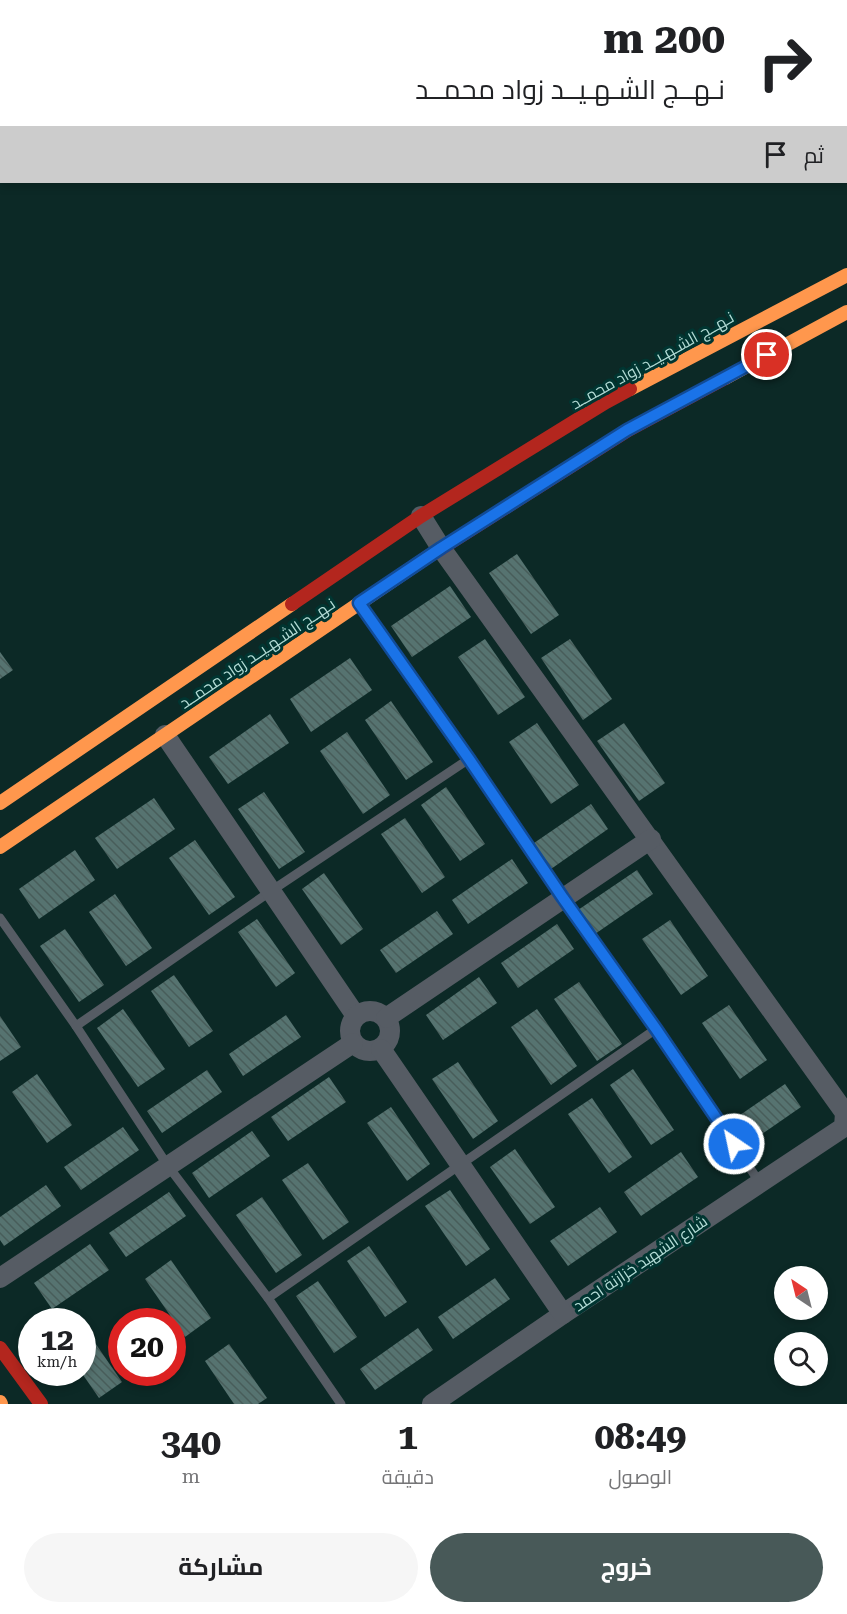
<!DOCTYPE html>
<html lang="ar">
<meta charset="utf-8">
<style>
:root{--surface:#fff;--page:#f6f6f6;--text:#202124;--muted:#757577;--accent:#485958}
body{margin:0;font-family:"Roboto Serif",Cairo,serif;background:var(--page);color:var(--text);direction:rtl;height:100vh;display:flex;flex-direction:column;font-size:22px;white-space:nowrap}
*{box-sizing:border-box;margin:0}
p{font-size:20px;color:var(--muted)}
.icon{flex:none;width:33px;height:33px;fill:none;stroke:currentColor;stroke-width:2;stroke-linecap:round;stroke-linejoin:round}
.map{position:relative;height:1404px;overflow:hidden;direction:ltr}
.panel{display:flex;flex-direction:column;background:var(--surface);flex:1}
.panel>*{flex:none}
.hud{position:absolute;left:0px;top:0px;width:848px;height:183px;box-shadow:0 3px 9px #0003;direction:rtl;background:#fff;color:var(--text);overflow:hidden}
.needle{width:39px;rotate:325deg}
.tools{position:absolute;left:774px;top:1266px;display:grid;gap:12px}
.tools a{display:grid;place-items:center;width:54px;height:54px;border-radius:50%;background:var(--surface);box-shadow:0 3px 9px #0003;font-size:30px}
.speed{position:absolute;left:18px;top:1308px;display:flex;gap:12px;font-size:30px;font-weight:700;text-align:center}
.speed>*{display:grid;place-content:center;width:78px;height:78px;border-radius:50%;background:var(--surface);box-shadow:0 3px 9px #0003;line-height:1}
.speed small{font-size:15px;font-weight:400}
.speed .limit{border:9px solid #d22;background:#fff;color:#111}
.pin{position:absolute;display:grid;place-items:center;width:51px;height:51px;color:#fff;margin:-26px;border:3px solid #fff;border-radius:50%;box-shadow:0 2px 6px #0007}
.me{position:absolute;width:66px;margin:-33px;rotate:326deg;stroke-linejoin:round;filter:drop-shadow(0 0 4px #0008)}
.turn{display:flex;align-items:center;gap:21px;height:126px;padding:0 24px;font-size:27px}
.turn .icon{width:78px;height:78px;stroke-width:2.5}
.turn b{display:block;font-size:42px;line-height:51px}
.then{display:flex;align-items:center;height:57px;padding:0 24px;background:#0003;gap:12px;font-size:22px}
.eta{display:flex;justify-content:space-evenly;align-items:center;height:102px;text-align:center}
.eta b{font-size:36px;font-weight:700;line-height:42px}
.cta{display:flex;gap:12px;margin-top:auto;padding:12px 24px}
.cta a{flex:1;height:69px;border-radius:36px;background:var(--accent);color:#fff;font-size:24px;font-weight:700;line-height:69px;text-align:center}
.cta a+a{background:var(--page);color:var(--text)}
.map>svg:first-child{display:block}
.building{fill:url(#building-back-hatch)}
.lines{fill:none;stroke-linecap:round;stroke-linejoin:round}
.lane{stroke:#565c64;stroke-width:9}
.street{stroke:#565c64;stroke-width:20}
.slow{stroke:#ff974d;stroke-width:14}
.jam{stroke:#b3261e;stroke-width:14}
.route-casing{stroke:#114b97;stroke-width:15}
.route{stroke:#1a73e8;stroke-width:10}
.labels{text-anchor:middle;stroke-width:6;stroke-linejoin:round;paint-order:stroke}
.street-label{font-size:16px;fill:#b3dcd6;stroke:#003531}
</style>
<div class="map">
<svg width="847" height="1404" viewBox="0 0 847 1404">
<defs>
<pattern id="building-back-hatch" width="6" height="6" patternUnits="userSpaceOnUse" patternTransform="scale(1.5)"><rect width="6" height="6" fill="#567370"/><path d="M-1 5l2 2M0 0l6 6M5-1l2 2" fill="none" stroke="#485d5a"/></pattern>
</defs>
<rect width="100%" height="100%" fill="#0c2926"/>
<g class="building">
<polygon points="517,554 559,615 531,634 489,573"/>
<polygon points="450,586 471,617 412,657 391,626"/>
<polygon points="485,639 525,697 498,715 458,657"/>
<polygon points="570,639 612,699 583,720 541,658"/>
<polygon points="0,652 13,670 0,679"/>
<polygon points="350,658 372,690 311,732 290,699"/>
<polygon points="391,701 433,762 406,780 365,720"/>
<polygon points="270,714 289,743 228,784 209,757"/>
<polygon points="537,723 579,785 551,804 509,742"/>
<polygon points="624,723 665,783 639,801 597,741"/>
<polygon points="347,732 390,795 363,814 320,751"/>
<polygon points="446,787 485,844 460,861 421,805"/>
<polygon points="264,792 305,852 279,869 238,809"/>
<polygon points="154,798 175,829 117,869 95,838"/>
<polygon points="591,804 608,829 551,869 534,843"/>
<polygon points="405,818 445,877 422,893 381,834"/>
<polygon points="195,840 235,897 209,915 169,858"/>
<polygon points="75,850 95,880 39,919 19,889"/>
<polygon points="512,859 528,883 468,924 452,900"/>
<polygon points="637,870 653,894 595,934 578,910"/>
<polygon points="324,873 363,929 341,945 302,889"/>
<polygon points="115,894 152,948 126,966 89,912"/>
<polygon points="437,911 453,934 396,973 380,950"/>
<polygon points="257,919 295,973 276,987 238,932"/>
<polygon points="670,920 708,976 681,995 642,939"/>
<polygon points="557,924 574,949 518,988 501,963"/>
<polygon points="65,929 104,985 79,1002 40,946"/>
<polygon points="174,975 213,1031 189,1047 151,991"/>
<polygon points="479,977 497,1003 443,1040 426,1015"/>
<polygon points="579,982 622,1044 597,1061 554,999"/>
<polygon points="729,1005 767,1060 740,1079 702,1023"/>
<polygon points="123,1009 165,1069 138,1087 97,1028"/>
<polygon points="537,1009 577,1066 551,1085 511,1027"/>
<polygon points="286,1015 301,1037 243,1076 229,1054"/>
<polygon points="0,1016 21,1047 0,1061"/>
<polygon points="458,1062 498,1121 473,1139 432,1079"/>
<polygon points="633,1069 674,1130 651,1145 610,1085"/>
<polygon points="207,1070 222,1092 162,1133 147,1111"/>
<polygon points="37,1074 72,1125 47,1143 12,1092"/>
<polygon points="329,1077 346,1102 288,1141 271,1117"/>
<polygon points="785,1084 801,1107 743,1147 727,1124"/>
<polygon points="592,1098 632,1157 609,1173 568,1114"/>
<polygon points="391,1107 430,1164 407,1181 367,1123"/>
<polygon points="123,1127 139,1150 81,1190 64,1167"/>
<polygon points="252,1131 270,1156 209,1198 192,1173"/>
<polygon points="515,1149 555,1207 530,1224 490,1167"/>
<polygon points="681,1152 698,1177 641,1216 624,1192"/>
<polygon points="308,1163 349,1222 323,1240 282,1180"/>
<polygon points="46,1185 61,1206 4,1246 0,1240 0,1217"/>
<polygon points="450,1190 490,1249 466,1266 425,1206"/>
<polygon points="169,1192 186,1216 126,1257 109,1233"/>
<polygon points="262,1197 302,1255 276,1273 236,1215"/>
<polygon points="600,1207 617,1232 568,1266 550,1241"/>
<polygon points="90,1244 109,1270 52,1309 34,1283"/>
<polygon points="369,1246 407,1302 385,1317 347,1261"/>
<polygon points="171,1260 211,1318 185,1337 145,1279"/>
<polygon points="495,1278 510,1299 453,1339 438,1317"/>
<polygon points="318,1281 357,1337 334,1353 296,1296"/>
<polygon points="82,1324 122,1382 99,1398 81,1372"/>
<polygon points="418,1328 433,1350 375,1390 360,1369"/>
<polygon points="229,1344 267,1398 258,1404 234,1404 205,1361"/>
</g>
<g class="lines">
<g class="lane">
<polyline points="362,606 469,759"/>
<polyline points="0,918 76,1026"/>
<polyline points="268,1298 168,1166 76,1026 271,891 469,759 563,899 656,1029"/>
<polyline points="341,1404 268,1298 656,1029 760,1183"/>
</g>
<g class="street">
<polyline points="421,516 441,548 845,1113 844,1127 563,1314 432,1404"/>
<polyline points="165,735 356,1016"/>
<circle cx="370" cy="1031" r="20"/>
<polyline points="386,1018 651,839"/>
<polyline points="381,1049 563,1314"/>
<polyline points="0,1278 353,1043"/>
</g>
<g class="slow">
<polyline points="725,378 847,312"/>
<polyline points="630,389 847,275"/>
<polyline points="0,803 292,604"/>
<polyline points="0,847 429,556"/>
<polyline points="0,1402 1,1404"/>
</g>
<g class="jam">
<polyline points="429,556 628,430 725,378"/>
<polyline points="292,604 421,516 606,402 630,389"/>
<polyline points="0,1348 41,1404"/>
</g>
</g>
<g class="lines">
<g class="route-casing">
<polyline id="route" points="734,1144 656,1029 563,898 469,759 359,603 441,548 627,430 767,355"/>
</g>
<use href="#route" class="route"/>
</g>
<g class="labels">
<g class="street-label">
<text transform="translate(652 360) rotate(-29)" y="6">نـهــج الشـهـيــد زواد محمــد</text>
<text transform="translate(257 653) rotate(-34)" y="6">نـهــج الشـهـيــد زواد محمــد</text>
<text transform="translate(640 1263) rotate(-34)" y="6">شارع الشهيد خزازنة احمد</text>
</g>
</g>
</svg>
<div class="tools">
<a><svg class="needle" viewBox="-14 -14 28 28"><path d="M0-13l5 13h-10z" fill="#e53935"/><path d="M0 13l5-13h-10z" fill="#757577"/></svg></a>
<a><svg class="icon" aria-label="search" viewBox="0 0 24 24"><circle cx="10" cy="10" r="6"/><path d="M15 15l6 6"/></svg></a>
</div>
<div class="speed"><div>12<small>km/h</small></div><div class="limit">20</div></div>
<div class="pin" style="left:767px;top:355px;background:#d93025"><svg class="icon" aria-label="arrive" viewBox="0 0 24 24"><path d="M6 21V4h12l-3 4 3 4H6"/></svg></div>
<svg class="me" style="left:734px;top:1144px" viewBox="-20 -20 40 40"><circle r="17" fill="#1a73e8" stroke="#fff" stroke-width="3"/><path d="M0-11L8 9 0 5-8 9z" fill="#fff"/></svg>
<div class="hud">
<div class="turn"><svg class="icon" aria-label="right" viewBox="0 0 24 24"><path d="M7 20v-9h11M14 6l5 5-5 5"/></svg><div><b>200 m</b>نـهــج الشـهـيــد زواد محمــد</div></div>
<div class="then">ثم<svg class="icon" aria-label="arrive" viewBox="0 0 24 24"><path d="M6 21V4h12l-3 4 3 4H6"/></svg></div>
</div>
</div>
<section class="panel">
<div class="eta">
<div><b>08:49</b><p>الوصول</p></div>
<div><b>1</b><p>دقيقة</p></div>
<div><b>340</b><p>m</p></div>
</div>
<div class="cta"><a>خروج</a><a>مشاركة</a></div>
</section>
